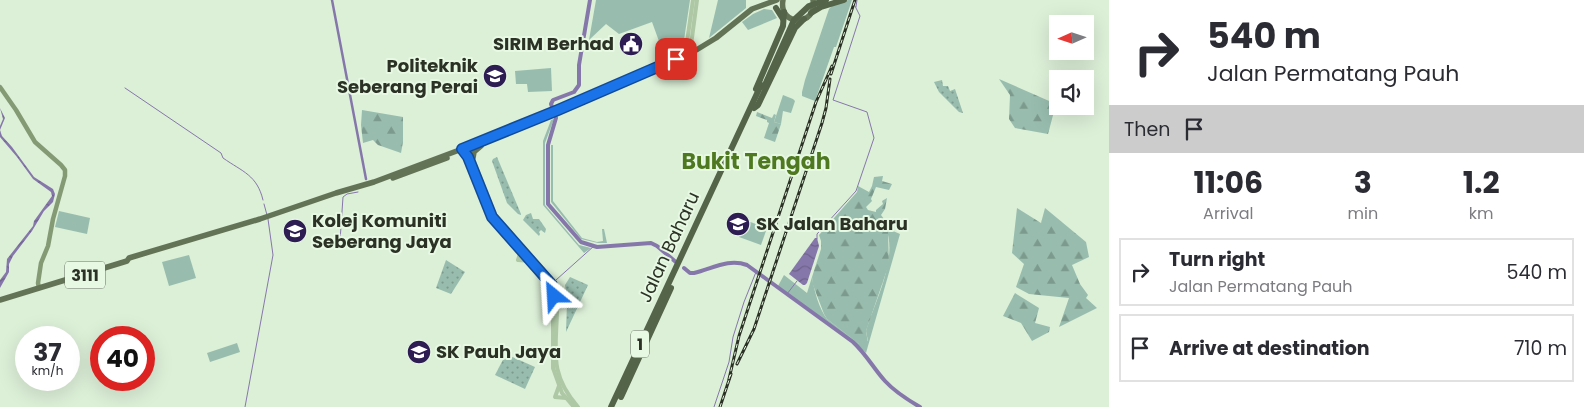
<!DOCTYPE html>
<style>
:root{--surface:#fff;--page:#f7f7f7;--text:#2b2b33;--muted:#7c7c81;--line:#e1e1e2}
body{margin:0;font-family:Poppins,sans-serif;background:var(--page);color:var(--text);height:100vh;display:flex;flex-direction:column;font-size:19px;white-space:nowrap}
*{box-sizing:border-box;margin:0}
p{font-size:16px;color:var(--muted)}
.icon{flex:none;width:28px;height:28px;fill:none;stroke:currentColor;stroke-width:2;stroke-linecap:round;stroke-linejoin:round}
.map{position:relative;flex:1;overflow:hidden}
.details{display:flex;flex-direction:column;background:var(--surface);width:475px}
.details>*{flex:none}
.hud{background:#fff;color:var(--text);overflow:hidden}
.needle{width:32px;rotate:267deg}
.controls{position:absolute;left:1049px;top:15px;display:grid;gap:10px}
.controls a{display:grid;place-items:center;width:45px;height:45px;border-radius:0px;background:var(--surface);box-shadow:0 5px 20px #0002;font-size:25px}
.speed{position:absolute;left:15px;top:326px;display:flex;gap:10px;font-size:25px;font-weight:700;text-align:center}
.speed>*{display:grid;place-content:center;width:65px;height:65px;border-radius:50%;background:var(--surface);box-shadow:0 5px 20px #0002;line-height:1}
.speed small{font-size:12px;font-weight:400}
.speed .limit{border:8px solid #d22;background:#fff;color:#111}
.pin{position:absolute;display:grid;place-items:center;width:42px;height:42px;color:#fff;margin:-21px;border-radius:10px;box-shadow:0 2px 8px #0006}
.me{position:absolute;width:55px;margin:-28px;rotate:333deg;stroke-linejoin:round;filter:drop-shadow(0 0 4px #0008)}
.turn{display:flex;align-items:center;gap:18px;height:105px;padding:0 15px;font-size:22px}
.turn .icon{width:65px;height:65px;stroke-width:2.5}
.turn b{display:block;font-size:35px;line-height:42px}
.then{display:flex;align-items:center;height:48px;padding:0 15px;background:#0003;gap:10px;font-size:19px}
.eta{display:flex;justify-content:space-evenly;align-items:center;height:85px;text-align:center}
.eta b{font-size:30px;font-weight:700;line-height:35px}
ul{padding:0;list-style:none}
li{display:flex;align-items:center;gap:15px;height:68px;margin:0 10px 8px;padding:0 5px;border:2px solid var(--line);border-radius:0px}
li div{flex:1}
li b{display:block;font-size:19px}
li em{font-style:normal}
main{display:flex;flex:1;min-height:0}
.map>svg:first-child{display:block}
.grass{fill:#98bdae}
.forest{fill:url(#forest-firs)}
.park{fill:url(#park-dots)}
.water{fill:url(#water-waves)}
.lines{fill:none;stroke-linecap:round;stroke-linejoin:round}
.stream{stroke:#8677ab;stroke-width:1}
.canal{stroke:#8677ab;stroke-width:2.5}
.river{stroke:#8677ab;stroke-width:4}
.tertiary{stroke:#aec7a4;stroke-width:4}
.secondary{stroke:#849a75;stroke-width:4.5}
.primary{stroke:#637456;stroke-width:5.5}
.trunk{stroke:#546449;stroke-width:6}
.rail-casing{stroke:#2b3225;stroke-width:3}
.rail{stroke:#e7f8e3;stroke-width:1;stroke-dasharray:4;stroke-linecap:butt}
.trunk-bridge{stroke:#546449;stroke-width:6}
.route-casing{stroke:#114b97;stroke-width:12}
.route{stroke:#1a73e8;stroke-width:9}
.labels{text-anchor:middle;stroke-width:4;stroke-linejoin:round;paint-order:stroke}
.shield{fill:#e7f8e3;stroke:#636d5e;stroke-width:1}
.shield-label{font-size:16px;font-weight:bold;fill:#2b3225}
.poi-label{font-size:18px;font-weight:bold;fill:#2b3225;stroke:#e7f8e3;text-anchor:start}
.street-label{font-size:18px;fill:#2b3225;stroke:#e7f8e3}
.district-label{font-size:22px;font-weight:bold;fill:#4e7920;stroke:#e7f8e3}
</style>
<main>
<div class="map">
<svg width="1109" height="407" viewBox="0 0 1109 407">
<defs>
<pattern id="forest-firs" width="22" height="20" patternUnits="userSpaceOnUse" patternTransform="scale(1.25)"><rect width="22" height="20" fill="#98bdae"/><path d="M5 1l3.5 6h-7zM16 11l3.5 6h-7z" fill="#7c9a8d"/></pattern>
<pattern id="park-dots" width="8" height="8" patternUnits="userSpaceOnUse" patternTransform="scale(1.25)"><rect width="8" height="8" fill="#98bdae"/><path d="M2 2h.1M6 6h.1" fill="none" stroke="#7c9a8d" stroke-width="1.8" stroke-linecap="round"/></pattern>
<pattern id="water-waves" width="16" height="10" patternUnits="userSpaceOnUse" patternTransform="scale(1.25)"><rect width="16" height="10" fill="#8677ab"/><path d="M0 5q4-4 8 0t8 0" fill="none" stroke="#6e628b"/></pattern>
</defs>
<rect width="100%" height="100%" fill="#dcefd7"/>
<g class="grass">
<polygon points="596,0 690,0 684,40 660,44 652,22 619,34 606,24 589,40"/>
<polygon points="718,0 746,0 746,8 709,38"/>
<polygon points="848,0 852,0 836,47 834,47 815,101 802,96 802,92 805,80 829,9 833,5"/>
<polygon points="764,9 772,10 777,18 748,30 742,22 753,14"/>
<polygon points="551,68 552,91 528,92 527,84 516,84 515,71"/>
<polygon points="783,95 793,99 795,101 791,113 783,111 781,124 774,122"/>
<polygon points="554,119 545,143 545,205 579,245 591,248 584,253 543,205 543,141 551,120"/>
<polygon points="551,145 553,145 553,201 582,238 597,242 603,241 602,229 604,229 607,243 598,243 581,239 551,202"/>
<polygon points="59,211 90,218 87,234 55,227"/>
<polygon points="745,220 767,228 761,245 739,237"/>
<path d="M 886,228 L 900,234 L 866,353 L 860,347 L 778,286 L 784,275 L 807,293 L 812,277 C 814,290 819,309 827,319 L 859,344 L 868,341 L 866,331 C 875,301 898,259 886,228 Z"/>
<polygon points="189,255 196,278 169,286 162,262"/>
<polygon points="237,343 240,352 210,362 207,353"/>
</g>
<g class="forest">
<polygon points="999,79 1056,104 1048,134 1015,128 1009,119 1010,95"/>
<polygon points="362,110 403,117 403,142 401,153 378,145 373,140 363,143 361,125"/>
<polygon points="757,112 772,118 774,114 776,115 774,122 781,124 775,142 764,138 769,123 767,122 767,120 756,116"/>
<polygon points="883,176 882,181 892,184 889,190 876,187 871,199 872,201 866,207 868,210 876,212 876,210 883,204 882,201 887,198 885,209 881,215 884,219 884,226 888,232 889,264 866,331 868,343 866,345 860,345 827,319 824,314 813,285 812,277 821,249 821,241 819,235 857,192 858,186 869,192 872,186 874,177"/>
<polygon points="1017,208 1041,223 1045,208 1086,242 1089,257 1072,265 1080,284 1088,295 1086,298 1097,308 1059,327 1069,298 1029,294 1016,287 1024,264 1012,253"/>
<polygon points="1015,293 1039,308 1035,323 1050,327 1049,332 1032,341 1021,323 1003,316"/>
</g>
<g class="park">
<polygon points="942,80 943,86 948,86 950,91 955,89 963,113 959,112 939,92 934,82"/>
<polygon points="497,157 521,214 521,215 518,214 507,203 492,161 493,159"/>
<polygon points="531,213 533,219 539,219 546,229 545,233 541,230 539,232 540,234 539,236 523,220 526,215"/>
<polygon points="446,260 465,272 451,294 436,288"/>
<polygon points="570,277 588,285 566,332 567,302 565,285"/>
<polygon points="506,354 535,367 525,389 495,375"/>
</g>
<g class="water">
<polygon points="0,108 5,118 0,130 2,136 12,147 34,177 53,189 55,194 53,202 44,211 32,231 13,256 9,264 9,272 0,288 0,280 6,272 7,259 33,226 34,221 52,196 51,192 33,179 17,157 0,137 0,126 3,119"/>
<polygon points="815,238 817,238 819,246 807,283 805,285 803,285 789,274"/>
</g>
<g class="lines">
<g class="stream">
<polyline points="856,7 857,0"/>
<path d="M 125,88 L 221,153 L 223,158 C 243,172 257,175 263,200"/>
<polyline points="264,204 267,215"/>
<polyline points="817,239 817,234 856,191 874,138 867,112 833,100 860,16 855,6"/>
<polyline points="340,241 343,197 347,194 358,192"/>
<polyline points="556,280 594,246"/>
<polyline points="787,294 797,281"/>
<polyline points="245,407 273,255 268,219"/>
<polyline points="714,407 729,362 733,337 744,302 756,272"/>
</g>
<polyline class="canal" points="332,0 366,179"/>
<g class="river">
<polyline points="590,0 579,65 579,85 574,92 553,100 551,104 556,118 548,145 548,204 581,242 597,247 651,243 657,246 677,263"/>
<path d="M 684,268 L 690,273 L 694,273 C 712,269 728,258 747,265 L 853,342 C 866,354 874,369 885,381 C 895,392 908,400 920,407"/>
</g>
<g class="tertiary">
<polyline points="693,52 691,45 697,0"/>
<polyline points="690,54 687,42 693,0"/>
<path d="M 468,147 L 495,215 L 556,284 C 559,293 557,302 557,311 C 556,352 549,374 578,407"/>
<polyline points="462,149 469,157 492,217 553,287 553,368 562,393 574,407"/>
<polyline points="519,246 520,254 518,260 531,261"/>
<polyline points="559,386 555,397 566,398"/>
</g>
<polyline class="secondary" points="0,87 16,110 35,142 61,165 65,170 65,176 53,219 48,246 41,263 38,283 39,288"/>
<g class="primary">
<path d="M 783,0 C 778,27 818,27 813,0"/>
<polyline points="473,158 474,152 481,146"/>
<polyline points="393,178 447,158"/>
<polyline points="0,300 127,261 129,258 260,219 336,193 374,182 486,140 693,52 716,38 752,9 777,0"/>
</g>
<g class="trunk">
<polyline points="776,8 783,19"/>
<polyline points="811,13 821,7 844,0"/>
<polyline points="756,89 783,26 784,12"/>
<polyline points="754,108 758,105 795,28 804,19"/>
<polyline points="621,397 671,288"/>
<polyline points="611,407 761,85"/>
</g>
<g class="rail-casing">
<g id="rail">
<polyline points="831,74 855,0"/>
<polyline points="737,364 754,329 822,123 826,108 830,79"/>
<polyline points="729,379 739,336 816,102 832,66"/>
<polyline points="720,407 731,374"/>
</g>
</g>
<use href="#rail" class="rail"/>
<polyline class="trunk-bridge" points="764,87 794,20 809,6 826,0"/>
</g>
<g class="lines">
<g class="route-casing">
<polyline id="route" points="554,296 552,285 492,217 468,157 462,149 558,110 676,59"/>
</g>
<use href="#route" class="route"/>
</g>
<defs>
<g id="civic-disc" transform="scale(1.25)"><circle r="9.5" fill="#2d1d52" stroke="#e7f8e3"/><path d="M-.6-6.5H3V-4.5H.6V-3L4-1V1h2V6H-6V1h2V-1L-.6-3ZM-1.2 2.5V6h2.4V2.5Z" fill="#fff"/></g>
<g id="university-disc" transform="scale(1.25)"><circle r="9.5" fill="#2d1d52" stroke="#e7f8e3"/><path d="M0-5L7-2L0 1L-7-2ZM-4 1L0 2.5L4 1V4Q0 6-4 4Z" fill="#fff"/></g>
<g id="school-disc" transform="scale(1.25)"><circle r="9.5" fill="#2d1d52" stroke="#e7f8e3"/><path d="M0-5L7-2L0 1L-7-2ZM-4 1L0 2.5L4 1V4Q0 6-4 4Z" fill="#fff"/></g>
</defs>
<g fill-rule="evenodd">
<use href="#civic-disc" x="631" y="44"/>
<use href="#university-disc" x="495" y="76"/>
<use href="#school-disc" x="738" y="224"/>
<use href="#university-disc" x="295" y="231"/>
<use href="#school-disc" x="419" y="352"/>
</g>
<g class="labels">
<g class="shield">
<rect x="65" y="261.5" width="40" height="27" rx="4"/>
<rect x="631" y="330.5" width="18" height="27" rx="4"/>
</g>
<g class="shield-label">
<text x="85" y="281">3111</text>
<text x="640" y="350">1</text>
</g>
<g class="poi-label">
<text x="614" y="50" text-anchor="end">SIRIM Berhad</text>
<text x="478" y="72" text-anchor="end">Politeknik<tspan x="478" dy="21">Seberang Perai</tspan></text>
<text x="312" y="227">Kolej Komuniti<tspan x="312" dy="21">Seberang Jaya</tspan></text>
<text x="756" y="230">SK Jalan Baharu</text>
<text x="436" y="358">SK Pauh Jaya</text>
</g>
<g class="street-label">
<text transform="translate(669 247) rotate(-65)" y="6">Jalan Baharu</text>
</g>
<g class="district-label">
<text x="756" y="169">Bukit Tengah</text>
</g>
</g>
</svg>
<div class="controls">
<a><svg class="needle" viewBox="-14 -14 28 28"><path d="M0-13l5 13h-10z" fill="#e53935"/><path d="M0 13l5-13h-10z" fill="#7c7c81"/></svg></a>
<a><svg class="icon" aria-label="sound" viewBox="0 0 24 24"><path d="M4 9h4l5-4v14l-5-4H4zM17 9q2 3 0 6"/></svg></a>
</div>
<div class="speed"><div>37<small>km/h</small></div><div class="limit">40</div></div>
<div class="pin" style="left:676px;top:59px;background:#d93025"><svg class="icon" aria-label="arrive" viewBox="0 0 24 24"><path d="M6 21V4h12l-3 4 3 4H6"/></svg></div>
<svg class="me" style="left:554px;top:296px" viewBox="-20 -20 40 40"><path d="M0-17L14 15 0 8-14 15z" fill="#1a73e8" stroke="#fff" stroke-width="4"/></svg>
</div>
<section class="details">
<div class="hud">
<div class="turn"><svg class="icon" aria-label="right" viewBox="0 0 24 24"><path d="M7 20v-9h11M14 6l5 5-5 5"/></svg><div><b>540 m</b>Jalan Permatang Pauh</div></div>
<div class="then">Then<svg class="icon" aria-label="arrive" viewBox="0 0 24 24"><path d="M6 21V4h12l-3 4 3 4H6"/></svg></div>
</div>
<div class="eta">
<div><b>11:06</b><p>Arrival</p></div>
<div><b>3</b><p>min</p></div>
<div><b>1.2</b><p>km</p></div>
</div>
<ul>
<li><svg class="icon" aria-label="right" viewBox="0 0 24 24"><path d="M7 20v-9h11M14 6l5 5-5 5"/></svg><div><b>Turn right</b><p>Jalan Permatang Pauh</p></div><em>540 m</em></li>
<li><svg class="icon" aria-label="arrive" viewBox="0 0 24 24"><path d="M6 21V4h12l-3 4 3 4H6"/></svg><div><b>Arrive at destination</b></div><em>710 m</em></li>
</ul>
</section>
</main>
